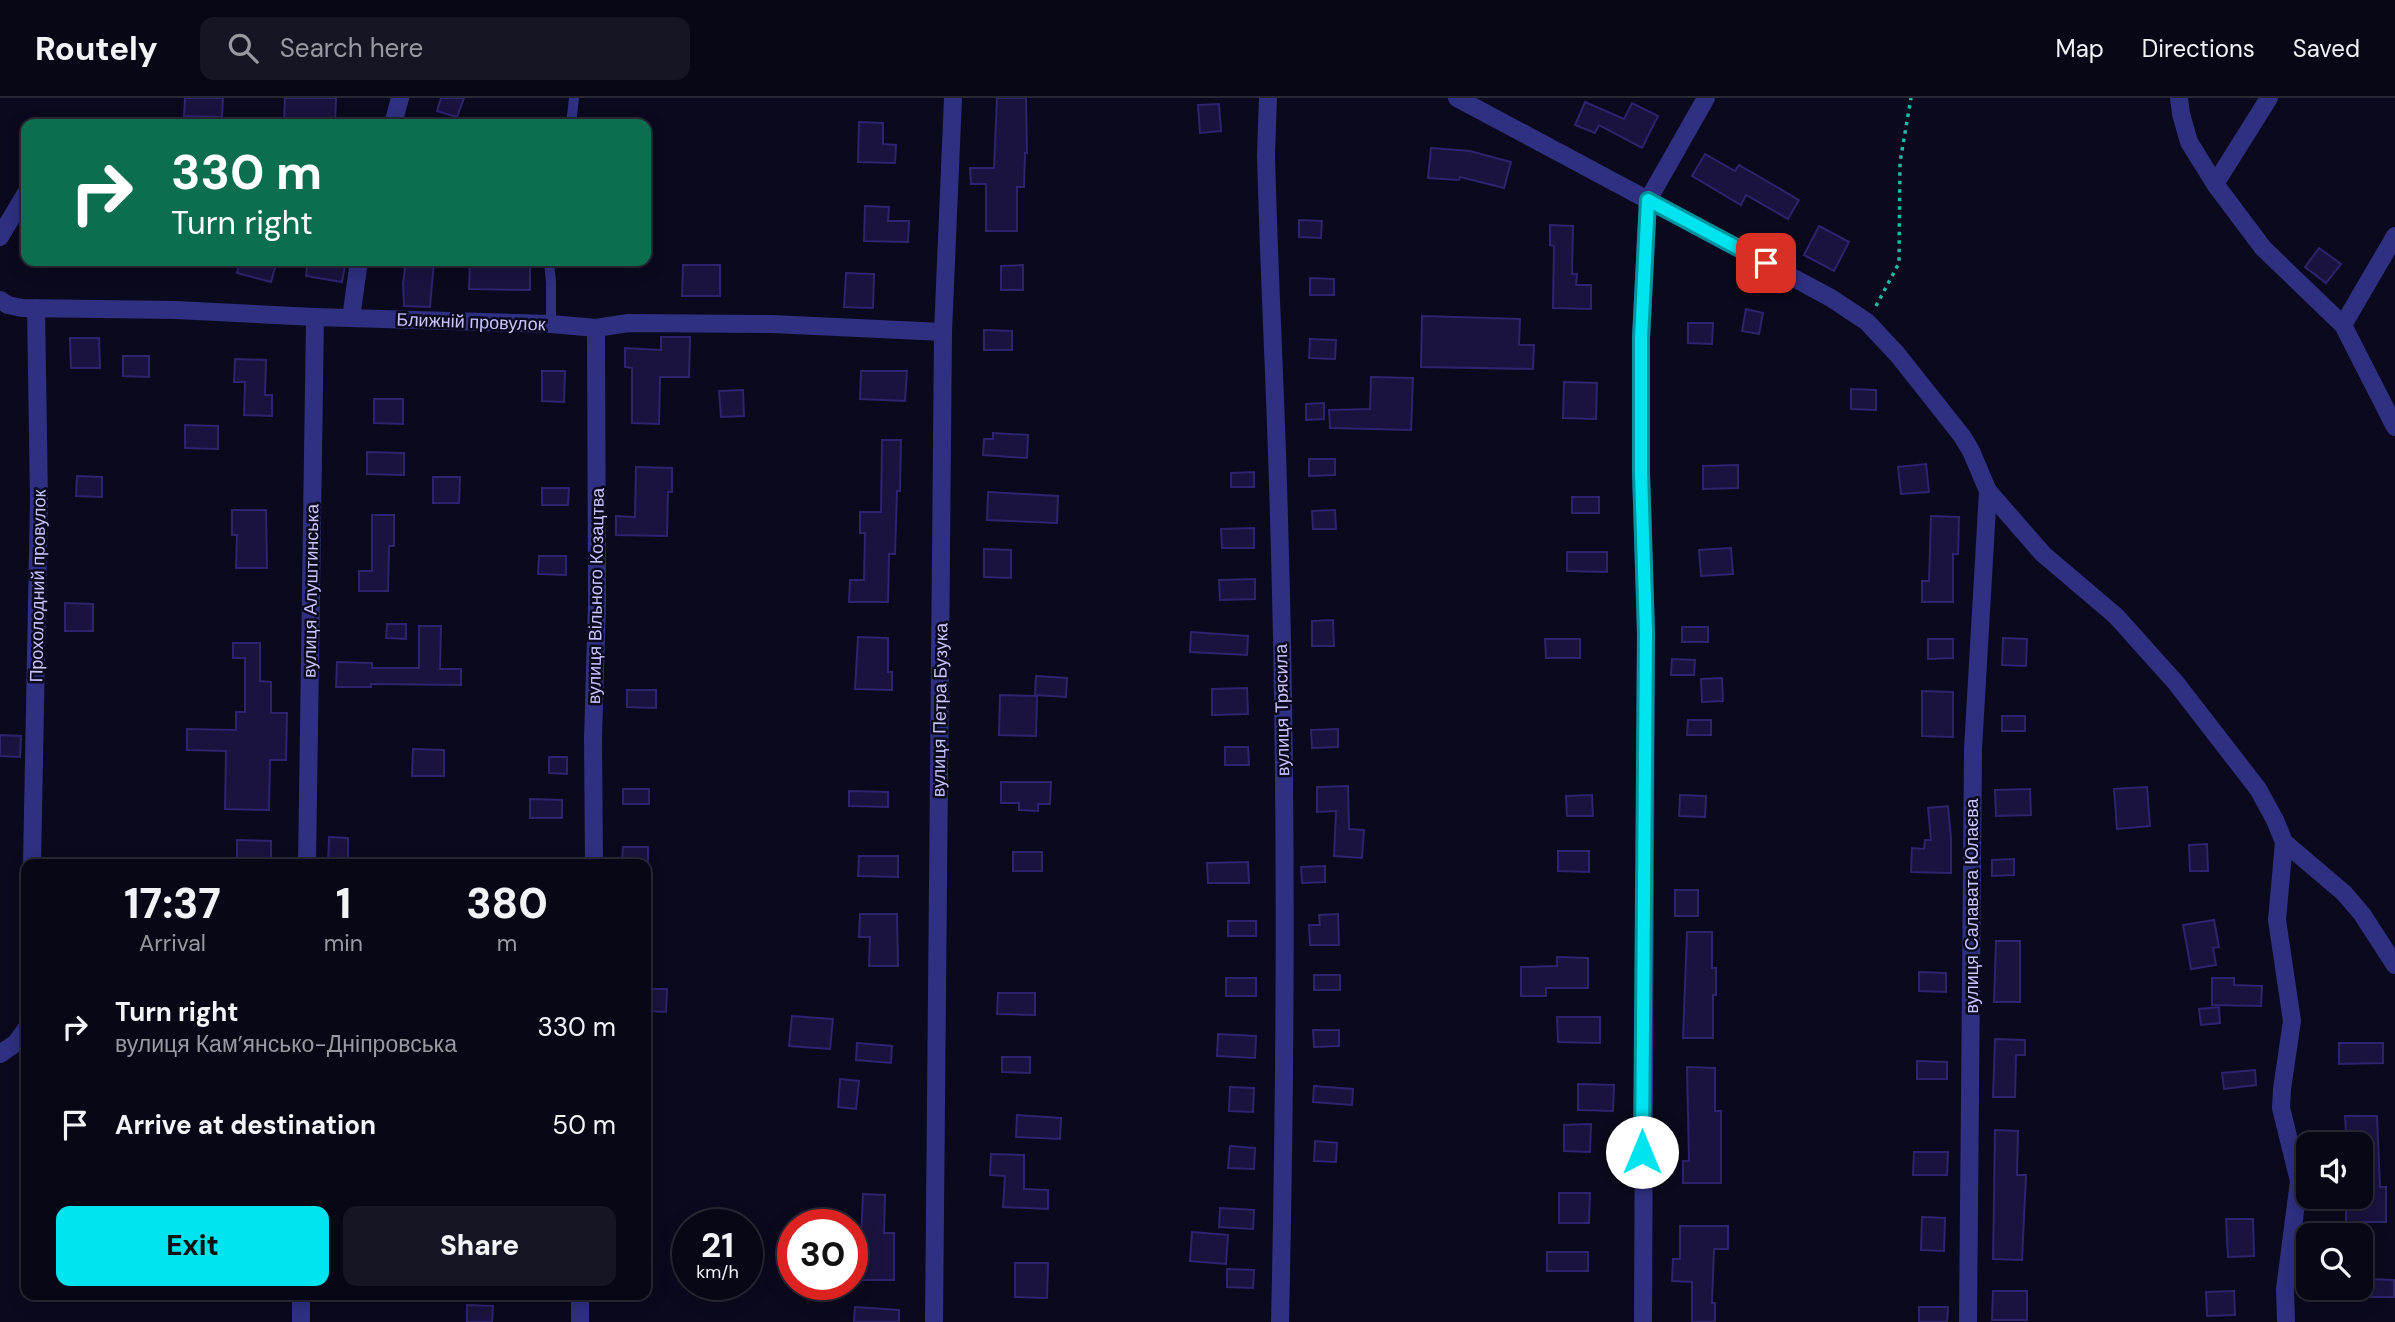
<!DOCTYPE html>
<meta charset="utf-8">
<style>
:root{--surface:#080716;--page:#161523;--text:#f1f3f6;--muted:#9899a1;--line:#292835;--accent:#00e4f0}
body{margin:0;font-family:"DM Sans",sans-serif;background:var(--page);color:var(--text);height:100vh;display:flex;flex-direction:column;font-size:26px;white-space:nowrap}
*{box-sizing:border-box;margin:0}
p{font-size:23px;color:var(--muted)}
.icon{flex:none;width:38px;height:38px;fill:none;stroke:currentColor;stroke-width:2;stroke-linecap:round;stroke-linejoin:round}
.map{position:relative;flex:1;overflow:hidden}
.side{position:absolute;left:21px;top:761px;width:630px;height:441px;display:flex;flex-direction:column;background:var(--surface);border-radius:14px;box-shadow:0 4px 18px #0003,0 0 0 2px var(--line)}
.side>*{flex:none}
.guide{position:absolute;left:21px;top:21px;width:630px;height:147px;border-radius:14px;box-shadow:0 4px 18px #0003,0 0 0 2px var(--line);background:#0b6e4f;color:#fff;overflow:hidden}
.tools{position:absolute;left:2296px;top:1034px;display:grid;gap:14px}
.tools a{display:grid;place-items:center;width:77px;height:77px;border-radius:14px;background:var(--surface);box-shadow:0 4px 18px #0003,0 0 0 2px var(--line);font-size:35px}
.speed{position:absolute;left:672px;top:1111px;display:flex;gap:14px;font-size:35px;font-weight:700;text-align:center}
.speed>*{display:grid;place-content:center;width:91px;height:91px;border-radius:50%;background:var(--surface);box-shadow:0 4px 18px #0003,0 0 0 2px var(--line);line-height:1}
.speed small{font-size:18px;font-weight:400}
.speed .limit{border:10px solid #d22;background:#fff;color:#111}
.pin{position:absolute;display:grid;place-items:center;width:60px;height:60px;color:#fff;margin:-30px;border-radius:14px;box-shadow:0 4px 10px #0006}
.me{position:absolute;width:77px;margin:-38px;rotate:0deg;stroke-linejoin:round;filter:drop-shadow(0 0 5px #0008)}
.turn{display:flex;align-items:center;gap:24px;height:147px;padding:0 35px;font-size:32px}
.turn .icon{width:91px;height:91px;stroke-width:2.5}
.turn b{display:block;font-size:49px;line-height:60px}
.eta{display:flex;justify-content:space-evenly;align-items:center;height:119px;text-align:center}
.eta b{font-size:42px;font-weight:800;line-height:49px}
.action{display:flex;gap:14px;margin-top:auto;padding:14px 35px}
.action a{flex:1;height:80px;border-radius:14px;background:var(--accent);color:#111;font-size:28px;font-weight:800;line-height:80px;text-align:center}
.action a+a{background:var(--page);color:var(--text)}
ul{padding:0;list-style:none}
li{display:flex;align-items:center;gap:21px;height:98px;padding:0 35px}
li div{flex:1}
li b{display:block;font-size:26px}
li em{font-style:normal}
header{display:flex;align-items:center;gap:42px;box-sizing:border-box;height:98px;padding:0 35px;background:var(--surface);border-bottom:2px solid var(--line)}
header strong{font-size:33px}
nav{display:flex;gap:38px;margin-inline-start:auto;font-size:24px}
.search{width:490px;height:63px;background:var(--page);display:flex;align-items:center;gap:18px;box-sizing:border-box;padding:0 24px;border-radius:14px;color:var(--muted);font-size:26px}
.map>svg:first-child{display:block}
.building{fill:#1a133f;stroke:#2e236e;stroke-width:2}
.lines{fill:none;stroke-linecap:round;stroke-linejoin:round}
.path{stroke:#20b8a7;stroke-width:3.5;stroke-dasharray:3.5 5;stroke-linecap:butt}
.lane{stroke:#2f3081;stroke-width:10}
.street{stroke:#2f3081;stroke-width:18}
.route-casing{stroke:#00949c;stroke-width:18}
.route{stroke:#00e4f0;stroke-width:12}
.labels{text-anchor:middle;stroke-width:5;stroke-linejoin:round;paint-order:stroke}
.street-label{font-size:18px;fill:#c8c5ff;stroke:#0b091d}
</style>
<header>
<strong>Routely</strong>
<div class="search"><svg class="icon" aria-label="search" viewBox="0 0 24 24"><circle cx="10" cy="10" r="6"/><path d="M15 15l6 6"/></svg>Search here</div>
<nav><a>Map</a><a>Directions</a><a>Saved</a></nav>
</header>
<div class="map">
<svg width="2395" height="1224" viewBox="0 0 2395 1224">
<rect width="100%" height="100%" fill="#0b091d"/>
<g class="building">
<polygon points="185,0 223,0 222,19 184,18"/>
<polygon points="285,0 336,0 335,26 284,24"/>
<polygon points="441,0 464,0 457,19 437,13"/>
<polygon points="997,0 1026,0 1027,55 1025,55 1024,89 1017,89 1017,133 986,133 986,86 971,86 970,70 994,70"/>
<polygon points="1585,4 1624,21 1632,5 1658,18 1642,50 1599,27 1595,35 1575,27"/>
<polygon points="1219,6 1221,33 1200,35 1198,7"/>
<polygon points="859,24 883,25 883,46 896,47 895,65 858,64"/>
<polygon points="1431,50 1470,53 1511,64 1504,90 1460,79 1459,82 1428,80"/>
<polygon points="1705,56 1735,73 1739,67 1799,102 1788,121 1746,97 1741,107 1692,78"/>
<polygon points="865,108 889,109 888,123 909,123 908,144 864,143"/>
<polygon points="1299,122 1322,123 1321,140 1299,139"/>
<polygon points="1550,127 1573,128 1572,176 1577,176 1576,187 1591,187 1591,211 1553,210 1554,148 1550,147"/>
<polygon points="1819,128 1849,144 1834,173 1804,157"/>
<polygon points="2319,150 2341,166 2326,185 2305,169"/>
<polygon points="240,163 277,163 271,184 237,175"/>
<polygon points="308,163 346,163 342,184 306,178"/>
<polygon points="406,163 434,163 430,209 404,208 403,185"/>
<polygon points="470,163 530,163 530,192 469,191"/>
<polygon points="683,167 720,167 720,198 682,198"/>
<polygon points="1023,167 1023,192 1001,192 1001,168"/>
<polygon points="846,175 874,176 873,210 844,209"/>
<polygon points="1310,180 1334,181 1334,197 1310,197"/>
<polygon points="1746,211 1763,215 1759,236 1742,233"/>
<polygon points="1422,218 1520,221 1519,247 1534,247 1533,271 1421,269"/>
<polygon points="1688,225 1713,225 1712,246 1688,245"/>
<polygon points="984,232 1012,233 1012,252 984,252"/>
<polygon points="661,239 690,239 689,279 660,279 659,326 632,325 632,270 625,269 625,250 661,252"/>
<polygon points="70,240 99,240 100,270 71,270"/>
<polygon points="1310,241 1336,242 1335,261 1309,260"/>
<polygon points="123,258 149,258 149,279 123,278"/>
<polygon points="235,261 266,262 265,297 272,297 272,318 244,317 245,284 234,284"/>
<polygon points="542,273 565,273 564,304 542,303"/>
<polygon points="861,273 907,273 905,303 860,301"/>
<polygon points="1371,279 1413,280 1411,332 1330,330 1329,312 1370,311"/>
<polygon points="1564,284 1597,285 1596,321 1563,320"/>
<polygon points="1851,291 1876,292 1876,312 1851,311"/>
<polygon points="743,292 744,318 721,319 719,293"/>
<polygon points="374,301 403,301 403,326 374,325"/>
<polygon points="1324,305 1324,321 1306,322 1306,306"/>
<polygon points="185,327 218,328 218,351 185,350"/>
<polygon points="993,335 1028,337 1027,360 983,357 984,341 993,341"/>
<polygon points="882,342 901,342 900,393 897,393 895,456 889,456 888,504 849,504 850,482 864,482 865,435 860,435 860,414 881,414"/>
<polygon points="367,354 404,355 404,377 367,376"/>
<polygon points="1309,361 1335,361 1335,377 1309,378"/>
<polygon points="1926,366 1929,394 1901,396 1898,369"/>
<polygon points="1738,367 1738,390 1703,391 1703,368"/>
<polygon points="636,369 672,370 672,394 668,394 667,438 616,437 616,418 635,419"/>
<polygon points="1254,374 1254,389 1231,389 1231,375"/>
<polygon points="77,378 102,379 102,399 76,398"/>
<polygon points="433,379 460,379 459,405 433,405"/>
<polygon points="542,390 569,390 568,407 542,407"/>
<polygon points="988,394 1058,398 1057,425 987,422"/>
<rect x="1572" y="399" width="27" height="16"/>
<polygon points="232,412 266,412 267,470 236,470 237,437 232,437"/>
<polygon points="1335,412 1336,431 1313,431 1312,413"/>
<polygon points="372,417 394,417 394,448 389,448 388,493 359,493 359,473 372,473"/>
<polygon points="1931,418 1959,419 1958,456 1953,456 1953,504 1922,504 1922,483 1929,483"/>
<polygon points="1254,430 1254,450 1222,450 1221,431"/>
<polygon points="1731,450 1733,476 1701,478 1699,452"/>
<polygon points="984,451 1011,452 1011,480 984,479"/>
<polygon points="1567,454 1607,454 1607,474 1567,473"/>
<polygon points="539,458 566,458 566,477 538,476"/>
<polygon points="1255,481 1255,501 1220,502 1219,482"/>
<polygon points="65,505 93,506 93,533 65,533"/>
<polygon points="1333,522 1334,548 1312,548 1312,523"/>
<polygon points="387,526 406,526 406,541 386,540"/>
<polygon points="419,528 441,528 440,571 461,571 461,587 371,586 371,589 336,589 337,564 372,565 372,570 419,570"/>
<rect x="1682" y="529" width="26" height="15"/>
<polygon points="1191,534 1248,538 1247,557 1190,554"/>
<polygon points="858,539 888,540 888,574 892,574 892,592 855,591"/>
<polygon points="2003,540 2027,541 2026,568 2002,567"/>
<polygon points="1545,541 1580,541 1580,560 1546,560"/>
<polygon points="1928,541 1953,541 1953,560 1928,561"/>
<polygon points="233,545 260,545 260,583 271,584 271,615 287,615 286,662 270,662 269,712 225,711 226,653 187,652 187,631 236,632 236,614 245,614 245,560 233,560"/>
<polygon points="1672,561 1695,562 1694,577 1671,577"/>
<polygon points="1036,578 1067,580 1066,599 1035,597"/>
<polygon points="1722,580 1723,603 1702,604 1701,581"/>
<polygon points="1247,590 1248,616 1212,617 1212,591"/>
<polygon points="627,592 656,592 656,610 627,609"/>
<polygon points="1922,593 1953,594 1953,639 1922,638"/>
<polygon points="1000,597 1037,598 1036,638 999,637"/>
<rect x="2002" y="618" width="23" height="15"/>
<polygon points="1688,622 1711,622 1711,637 1687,637"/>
<polygon points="1338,631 1338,649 1312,650 1311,632"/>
<polygon points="0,637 21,638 20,659 0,658"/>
<polygon points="1225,649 1248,649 1249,667 1225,667"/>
<polygon points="413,651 444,652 444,678 412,678"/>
<polygon points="549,659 567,659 567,676 549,675"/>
<polygon points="1001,684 1051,684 1050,706 1038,706 1038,713 1019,712 1019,705 1001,705"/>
<polygon points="1348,688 1349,731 1364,732 1362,760 1334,758 1336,713 1317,714 1317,689"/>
<polygon points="2147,689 2150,728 2117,731 2114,691"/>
<rect x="623" y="691" width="26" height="15"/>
<polygon points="2030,691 2031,717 1996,718 1995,692"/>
<polygon points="849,693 888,694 888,709 849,708"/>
<polygon points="1592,697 1593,718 1567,718 1566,698"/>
<polygon points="1680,697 1706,698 1705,719 1679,718"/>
<polygon points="530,701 562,702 562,720 530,720"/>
<polygon points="1948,708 1951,740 1951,775 1911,774 1912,750 1924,751 1925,742 1931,742 1928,710"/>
<polygon points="329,739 348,740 348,766 328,766"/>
<polygon points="237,742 271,743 271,760 237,760"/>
<polygon points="2207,746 2208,773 2190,773 2189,747"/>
<polygon points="623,749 648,749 648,764 622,763"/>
<polygon points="1558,753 1589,753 1589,774 1558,773"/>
<rect x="1013" y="754" width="29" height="19"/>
<polygon points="859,758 898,758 898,779 858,778"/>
<polygon points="2014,761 2014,777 1992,778 1992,762"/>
<polygon points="1248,764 1249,785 1208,785 1207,765"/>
<polygon points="1325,768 1325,784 1302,785 1301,769"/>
<rect x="1675" y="792" width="23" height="26"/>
<polygon points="860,816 897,816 898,868 869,868 870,839 859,839"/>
<polygon points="1338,816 1339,847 1310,847 1309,827 1320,827 1319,817"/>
<polygon points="2214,822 2219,849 2213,850 2216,867 2191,871 2183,827"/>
<rect x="1228" y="823" width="28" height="15"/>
<polygon points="1687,834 1712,834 1712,870 1716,870 1716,897 1713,897 1713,940 1683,940"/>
<polygon points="1996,843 2020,843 2020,904 1994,904"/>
<polygon points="1557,859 1588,860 1588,890 1546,890 1546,898 1521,898 1521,869 1557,868"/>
<polygon points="1919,874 1946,875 1946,894 1919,893"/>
<rect x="1314" y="877" width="26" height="15"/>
<rect x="1226" y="880" width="30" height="18"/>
<polygon points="2212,880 2234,880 2234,887 2262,888 2261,908 2212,907"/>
<polygon points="646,891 667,891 666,914 646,913"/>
<polygon points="998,895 1035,895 1035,917 997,916"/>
<polygon points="2219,909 2220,925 2201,927 2199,911"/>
<polygon points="792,918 833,921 830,951 789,948"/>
<polygon points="1557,919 1600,919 1600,945 1558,944"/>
<polygon points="1313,932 1339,932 1339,948 1314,949"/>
<polygon points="1218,936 1256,938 1255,960 1217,958"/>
<polygon points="1995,941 2025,942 2025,957 2016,957 2015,999 1993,999"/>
<polygon points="857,945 892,948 891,965 856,962"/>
<polygon points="2339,945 2383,945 2383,965 2339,966"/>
<polygon points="1002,959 1030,959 1030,975 1002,974"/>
<polygon points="1917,963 1947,964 1947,981 1917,981"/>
<polygon points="1687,969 1715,970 1715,1013 1721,1013 1721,1085 1683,1085 1683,1063 1689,1063"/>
<polygon points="2255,972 2256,987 2224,991 2222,975"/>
<polygon points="840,981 859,983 856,1011 838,1009"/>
<polygon points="1578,986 1614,987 1613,1013 1578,1012"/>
<polygon points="1314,988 1353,991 1352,1007 1313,1004"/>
<polygon points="1230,989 1254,990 1253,1014 1229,1013"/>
<polygon points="1017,1017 1061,1020 1060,1041 1016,1039"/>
<polygon points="2345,1018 2377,1018 2380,1089 2386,1089 2386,1124 2346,1124 2346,1099 2361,1099 2361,1036 2346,1036"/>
<polygon points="1591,1026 1590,1054 1564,1053 1564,1027"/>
<polygon points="1995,1032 2018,1033 2017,1077 2026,1077 2022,1162 1993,1161"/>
<polygon points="1315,1043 1337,1045 1336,1064 1314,1063"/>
<polygon points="1230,1048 1255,1050 1254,1071 1228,1070"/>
<polygon points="1914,1054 1948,1054 1947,1077 1913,1077"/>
<polygon points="991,1056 1024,1057 1024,1091 1048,1092 1048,1111 1003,1109 1005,1078 990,1077"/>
<polygon points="1559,1095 1590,1095 1589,1125 1559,1125"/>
<polygon points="863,1096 885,1097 884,1135 894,1135 894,1182 859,1182"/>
<polygon points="1220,1110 1254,1112 1253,1131 1219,1129"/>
<polygon points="1922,1119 1945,1120 1944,1153 1921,1152"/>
<polygon points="2226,1121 2253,1121 2254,1158 2228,1159"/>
<polygon points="1680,1128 1728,1128 1728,1151 1714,1151 1712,1205 1715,1205 1715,1224 1692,1224 1692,1184 1672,1183 1673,1161 1680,1161"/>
<polygon points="1192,1134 1228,1137 1226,1166 1190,1163"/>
<rect x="1547" y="1154" width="41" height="19"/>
<polygon points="1015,1165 1048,1165 1047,1200 1015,1199"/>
<polygon points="1227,1171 1254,1172 1253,1190 1227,1189"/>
<polygon points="2367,1181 2394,1182 2394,1199 2366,1199"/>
<polygon points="1993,1193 2027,1193 2027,1222 1992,1222"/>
<polygon points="2234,1193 2235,1217 2207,1218 2206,1194"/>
<polygon points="467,1207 493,1208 492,1224 467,1224"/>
<polygon points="855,1209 899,1212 899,1224 854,1224"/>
<polygon points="1919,1209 1948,1209 1947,1224 1919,1224"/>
</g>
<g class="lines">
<polyline class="path" points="1876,208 1899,165 1900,64 1911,0"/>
<g class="lane">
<polyline points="571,26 574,0"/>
<polyline points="549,163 551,184 551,226"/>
</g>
<g class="street">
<path d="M 1268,0 L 1266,57 C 1269,178 1276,299 1279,421 C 1287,688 1286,956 1280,1224"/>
<polyline points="1457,0 1831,200 1867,224 1897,256 1962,338 1971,353 1988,393 2043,456 2116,518 2176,585 2258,691 2275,722 2284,744 2344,795 2362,816 2395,867"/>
<polyline points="2179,0 2181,16 2189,44 2215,86 2263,150 2343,227 2395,329"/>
<polyline points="393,26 400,0"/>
<polyline points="2215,86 2269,0"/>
<polyline points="0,139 26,95"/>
<polyline points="0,202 8,207 22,210 176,212 315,219 551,226 596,230 628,225 772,226 943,234"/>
<polyline points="351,220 359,163"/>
<polyline points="2343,227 2395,138"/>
<polyline points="2284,744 2277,822 2292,923 2282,991 2281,1010 2299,1083 2285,1191 2286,1224"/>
<polyline points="32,766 39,402 36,210"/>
<polyline points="307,766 315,219"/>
<polyline points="594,766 593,640 597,505 596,230"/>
<polyline points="0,956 16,945 26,931"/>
<polyline points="301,1224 301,1197"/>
<polyline points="580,1224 580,1197"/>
<polyline points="934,1224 943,234 953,0"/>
<polyline points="1643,1224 1646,535 1641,374 1641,241 1648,102 1706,0"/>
<polyline points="1968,1224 1973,651 1988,393"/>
</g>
</g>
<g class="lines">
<g class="route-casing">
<polyline id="route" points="1642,1054 1646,535 1641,374 1641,240 1648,102 1766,165"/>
</g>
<use href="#route" class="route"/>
</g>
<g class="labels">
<g class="street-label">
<text transform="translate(471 224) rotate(2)" y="6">Ближній провулок</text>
<text transform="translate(38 488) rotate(-89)" y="6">Прохолодний провулок</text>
<text transform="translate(311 493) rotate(-89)" y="6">вулиця Алуштинська</text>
<text transform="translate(596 498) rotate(-89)" y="6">вулиця Вільного Козацтва</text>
<text transform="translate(940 612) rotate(-89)" y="6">вулиця Петра Бузука</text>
<text transform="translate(1282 612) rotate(-91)" y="6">вулиця Трясила</text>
<text transform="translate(1972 808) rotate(-90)" y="6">вулиця Салавата Юлаєва</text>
</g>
</g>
</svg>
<div class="tools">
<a><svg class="icon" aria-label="sound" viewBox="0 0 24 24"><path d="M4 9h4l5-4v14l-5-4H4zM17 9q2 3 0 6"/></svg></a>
<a><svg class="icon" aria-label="search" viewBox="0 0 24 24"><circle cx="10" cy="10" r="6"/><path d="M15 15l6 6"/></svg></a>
</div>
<div class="speed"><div>21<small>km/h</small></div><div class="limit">30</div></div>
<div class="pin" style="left:1766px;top:165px;background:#d93025"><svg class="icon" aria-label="arrive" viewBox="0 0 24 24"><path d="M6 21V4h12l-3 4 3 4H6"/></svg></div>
<svg class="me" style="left:1642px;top:1054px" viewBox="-20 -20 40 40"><circle r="19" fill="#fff"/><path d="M0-13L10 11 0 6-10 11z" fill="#00e4f0"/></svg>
<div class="guide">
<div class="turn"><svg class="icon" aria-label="right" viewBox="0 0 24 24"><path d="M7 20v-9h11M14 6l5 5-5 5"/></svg><div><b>330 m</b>Turn right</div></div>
</div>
<section class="side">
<div class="eta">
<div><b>17:37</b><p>Arrival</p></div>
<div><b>1</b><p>min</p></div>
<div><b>380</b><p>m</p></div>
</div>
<ul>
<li><svg class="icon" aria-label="right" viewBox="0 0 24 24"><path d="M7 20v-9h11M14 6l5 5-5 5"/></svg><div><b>Turn right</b><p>вулиця Кам’янсько-Дніпровська</p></div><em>330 m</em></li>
<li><svg class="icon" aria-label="arrive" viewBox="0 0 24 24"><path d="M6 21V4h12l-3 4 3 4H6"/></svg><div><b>Arrive at destination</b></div><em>50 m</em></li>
</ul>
<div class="action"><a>Exit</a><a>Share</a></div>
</section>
</div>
